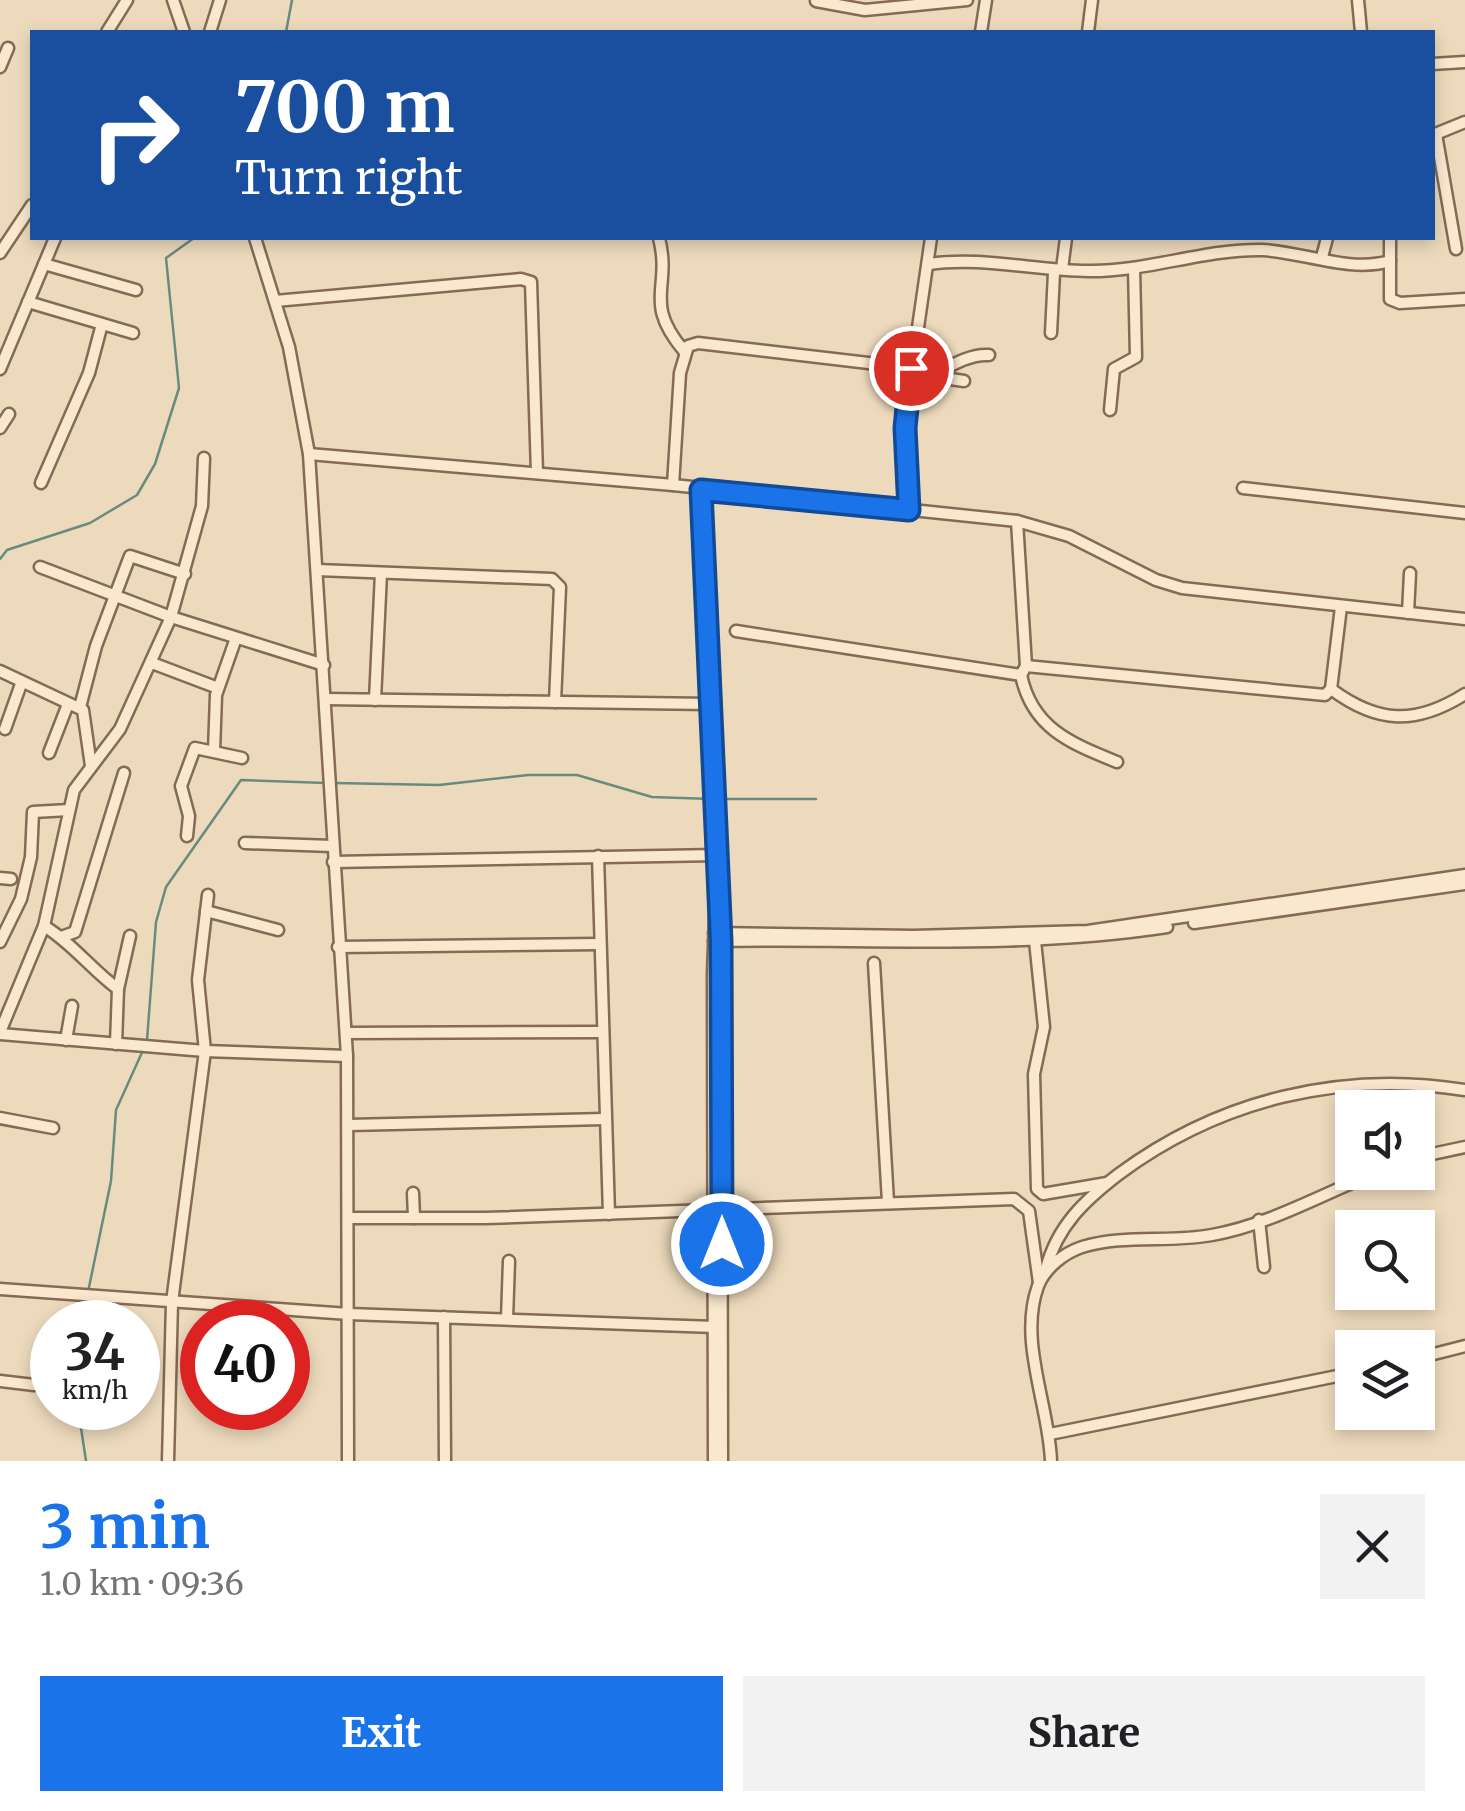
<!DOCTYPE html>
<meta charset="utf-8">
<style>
:root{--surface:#fff;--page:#f2f2f2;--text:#202124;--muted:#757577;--accent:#1a73e8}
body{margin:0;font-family:Merriweather,serif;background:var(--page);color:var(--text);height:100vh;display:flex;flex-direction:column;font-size:38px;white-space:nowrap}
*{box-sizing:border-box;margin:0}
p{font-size:32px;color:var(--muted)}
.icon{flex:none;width:55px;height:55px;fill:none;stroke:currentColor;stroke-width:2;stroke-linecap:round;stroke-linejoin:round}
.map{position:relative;height:1461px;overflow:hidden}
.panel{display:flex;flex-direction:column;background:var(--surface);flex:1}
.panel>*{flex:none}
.hud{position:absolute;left:30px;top:30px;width:1405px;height:210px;border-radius:0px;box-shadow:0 5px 15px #0003;background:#1a4fa0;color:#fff;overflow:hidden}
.buttons{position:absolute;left:1335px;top:1090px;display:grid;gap:20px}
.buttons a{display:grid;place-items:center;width:100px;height:100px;border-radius:0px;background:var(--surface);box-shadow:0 5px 15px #0003;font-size:50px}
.speed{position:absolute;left:30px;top:1300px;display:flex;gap:20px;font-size:50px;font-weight:700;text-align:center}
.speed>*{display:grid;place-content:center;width:130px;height:130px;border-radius:50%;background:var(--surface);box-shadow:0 5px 15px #0003;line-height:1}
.speed small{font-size:25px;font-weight:400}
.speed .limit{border:15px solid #d22;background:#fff;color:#111}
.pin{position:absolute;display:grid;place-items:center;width:85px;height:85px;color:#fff;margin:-42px;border:5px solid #fff;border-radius:50%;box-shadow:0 2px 10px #0007}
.me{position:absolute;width:110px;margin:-55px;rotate:0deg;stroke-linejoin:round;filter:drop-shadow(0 0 8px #0008)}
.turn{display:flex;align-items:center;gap:35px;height:210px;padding:0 40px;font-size:45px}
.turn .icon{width:130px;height:130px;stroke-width:2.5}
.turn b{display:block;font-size:70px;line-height:85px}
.round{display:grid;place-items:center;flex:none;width:105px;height:105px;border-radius:0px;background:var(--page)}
.head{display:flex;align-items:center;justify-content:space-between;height:170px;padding:0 40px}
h1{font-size:60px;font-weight:700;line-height:75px;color:var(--accent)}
.button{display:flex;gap:20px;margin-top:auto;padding:20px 40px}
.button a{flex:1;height:115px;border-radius:0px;background:var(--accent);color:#fff;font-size:40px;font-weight:700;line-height:115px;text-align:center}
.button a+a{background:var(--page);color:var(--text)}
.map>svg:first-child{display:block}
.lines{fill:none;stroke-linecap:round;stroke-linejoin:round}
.stream{stroke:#688b7f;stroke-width:2.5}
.minor-casing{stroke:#856a55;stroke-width:15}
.minor{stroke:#f9e8ce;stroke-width:10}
.route-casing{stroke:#114b97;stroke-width:25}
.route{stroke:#1a73e8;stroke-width:18}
</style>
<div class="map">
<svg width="1465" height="1461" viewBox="0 0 1465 1461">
<rect width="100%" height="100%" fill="#eddabc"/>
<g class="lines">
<g class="stream">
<polyline points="286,32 292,0"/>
<polyline points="0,559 7,550 90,523 137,495 155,464 179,388 166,258 194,238"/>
<polyline points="334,783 439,785 528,775 577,775 652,797 712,799"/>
<polyline points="720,799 816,799"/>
<polyline points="147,1040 156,922 166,887 241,780 326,783"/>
<polyline points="88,1292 111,1181 116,1110 144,1048"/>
<polyline points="82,1322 87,1299"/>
<polyline points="78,1408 86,1461"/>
</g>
<g class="minor-casing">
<g id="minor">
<polyline points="173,0 184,32"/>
<polyline points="1358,0 1361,32"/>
<polyline points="816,1 865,10 967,0"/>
<polyline points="107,32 127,0"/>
<polyline points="210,32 220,0"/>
<polyline points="981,32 986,0"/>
<polyline points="1088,32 1092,0"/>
<polyline points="1432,64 1465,62"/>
<polyline points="0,67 8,48"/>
<polyline points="1436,134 1456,249"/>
<polyline points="1433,135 1465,122"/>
<polyline points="255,238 289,347 309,454 347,1056 348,1461"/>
<path d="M 659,238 C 672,289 642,301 684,351"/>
<polyline points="1390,238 1390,299 1400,303 1465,299"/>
<polyline points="0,253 32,205"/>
<polyline points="1322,257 1327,238"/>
<polyline points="44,264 136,290"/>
<path d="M 929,264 C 981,256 1037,271 1088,271 C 1147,272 1203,249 1262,250 C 1304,252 1349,273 1390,261"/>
<polyline points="1062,269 1066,238"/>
<polyline points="275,301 521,279 531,282 537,473"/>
<polyline points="28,302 133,333"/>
<polyline points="1051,333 1054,273"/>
<polyline points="0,369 55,238"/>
<polyline points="937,377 964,381"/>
<path d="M 909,386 C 935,378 962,353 989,355"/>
<polyline points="1110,410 1114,369 1136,357 1134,268"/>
<polyline points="0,428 9,414"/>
<polyline points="309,454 673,485 1017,521 1069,536 1156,580 1182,588 1465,619"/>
<polyline points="41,483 89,373 102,324"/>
<polyline points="673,485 680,373 688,346 698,343 911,368"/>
<polyline points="1243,488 1465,513"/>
<polyline points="701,489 717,855 713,975 714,1461"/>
<polyline points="909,510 907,403 931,238"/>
<polyline points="40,567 171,617 324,665"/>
<polyline points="317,570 552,579 560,587 555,702"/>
<polyline points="1408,613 1410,573"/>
<polyline points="736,631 1021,675 1026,666 1017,521"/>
<polyline points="152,663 218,688"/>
<polyline points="1026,666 1325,695 1331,689"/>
<polyline points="0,671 83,710 91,766"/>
<path d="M 1021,675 C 1032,728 1070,743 1117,762"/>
<path d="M 1331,689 C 1378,724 1416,725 1465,694"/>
<polyline points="1331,689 1341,607"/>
<polyline points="325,699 711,704"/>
<polyline points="375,700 381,573"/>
<polyline points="80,707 96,646 130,556 185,574"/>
<polyline points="5,729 21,684"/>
<polyline points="214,751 216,695 236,638"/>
<polyline points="49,753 68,704"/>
<polyline points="187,836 189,816 181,786 195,748 242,758"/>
<polyline points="245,843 332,846"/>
<polyline points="598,856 609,1214"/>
<polyline points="333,862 717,855"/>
<polyline points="0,878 11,879"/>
<polyline points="206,911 278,930"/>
<polyline points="1194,923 1465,884"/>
<path d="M 44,926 C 72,943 91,969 118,989"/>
<polyline points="714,933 914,936 1088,931 1465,875"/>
<polyline points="61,937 75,932 124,773"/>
<polyline points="721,937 722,1461"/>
<path d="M 714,941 C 866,938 1016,950 1167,927"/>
<polyline points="1035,941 1044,1027 1034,1074 1037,1189 1043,1194 1107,1183"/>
<polyline points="0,942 21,899 31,857 33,812 69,810"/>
<polyline points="338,947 600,944"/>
<polyline points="874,963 888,1202"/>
<polyline points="0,1032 44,926 74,790 120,729 171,617 202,506 204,458"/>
<polyline points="346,1033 603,1032"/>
<polyline points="0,1034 205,1051 347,1056"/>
<polyline points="66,1040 72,1006"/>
<polyline points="116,1044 118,989 130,936"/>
<polyline points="0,1118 53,1128"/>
<polyline points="349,1125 605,1119"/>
<polyline points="1418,1157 1465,1147"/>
<polyline points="413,1193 414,1218"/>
<polyline points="349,1218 486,1218 1014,1199 1029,1211 1039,1283"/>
<polyline points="1259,1220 1264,1267"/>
<path d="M 1046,1269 C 1057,1226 1085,1200 1119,1174 C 1219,1100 1341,1070 1465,1090"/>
<polyline points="0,1289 349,1314 715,1327"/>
<polyline points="444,1317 445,1461"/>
<polyline points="507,1319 509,1261"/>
<polyline points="1418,1358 1465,1346"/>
<polyline points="0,1381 34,1385"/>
<polyline points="1050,1434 1352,1373"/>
<polyline points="168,1461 172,1302 205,1051 198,980 208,895"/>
<path d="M 1051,1461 C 1049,1405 1018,1341 1038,1286 C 1045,1268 1064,1253 1082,1247 C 1124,1234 1170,1243 1212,1235 C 1269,1225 1324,1193 1378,1172"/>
</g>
</g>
<use href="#minor" class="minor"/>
</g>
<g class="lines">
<g class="route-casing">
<polyline id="route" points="722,1244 721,941 701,490 909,510 905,428 911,368"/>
</g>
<use href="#route" class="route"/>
</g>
</svg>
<div class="buttons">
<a><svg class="icon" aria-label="sound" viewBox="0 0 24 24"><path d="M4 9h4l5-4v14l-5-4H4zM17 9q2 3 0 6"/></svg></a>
<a><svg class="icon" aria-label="search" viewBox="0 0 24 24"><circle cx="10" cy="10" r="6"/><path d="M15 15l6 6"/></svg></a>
<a><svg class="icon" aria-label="layers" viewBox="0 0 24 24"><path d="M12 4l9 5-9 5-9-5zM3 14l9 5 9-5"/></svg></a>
</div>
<div class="speed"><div>34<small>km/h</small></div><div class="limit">40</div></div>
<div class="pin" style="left:911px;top:368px;background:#d93025"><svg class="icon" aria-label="arrive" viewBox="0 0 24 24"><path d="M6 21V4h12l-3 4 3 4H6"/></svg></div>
<svg class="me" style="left:722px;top:1244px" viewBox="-20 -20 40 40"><circle r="17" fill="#1a73e8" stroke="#fff" stroke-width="3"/><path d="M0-11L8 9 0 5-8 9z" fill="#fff"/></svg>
<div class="hud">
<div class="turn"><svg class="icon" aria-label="right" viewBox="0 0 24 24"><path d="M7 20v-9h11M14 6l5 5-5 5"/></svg><div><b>700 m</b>Turn right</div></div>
</div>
</div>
<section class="panel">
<div class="head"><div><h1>3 min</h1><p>1.0 km · 09:36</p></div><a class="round"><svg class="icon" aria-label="close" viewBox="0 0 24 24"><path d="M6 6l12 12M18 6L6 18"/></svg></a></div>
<div class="button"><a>Exit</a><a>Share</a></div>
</section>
